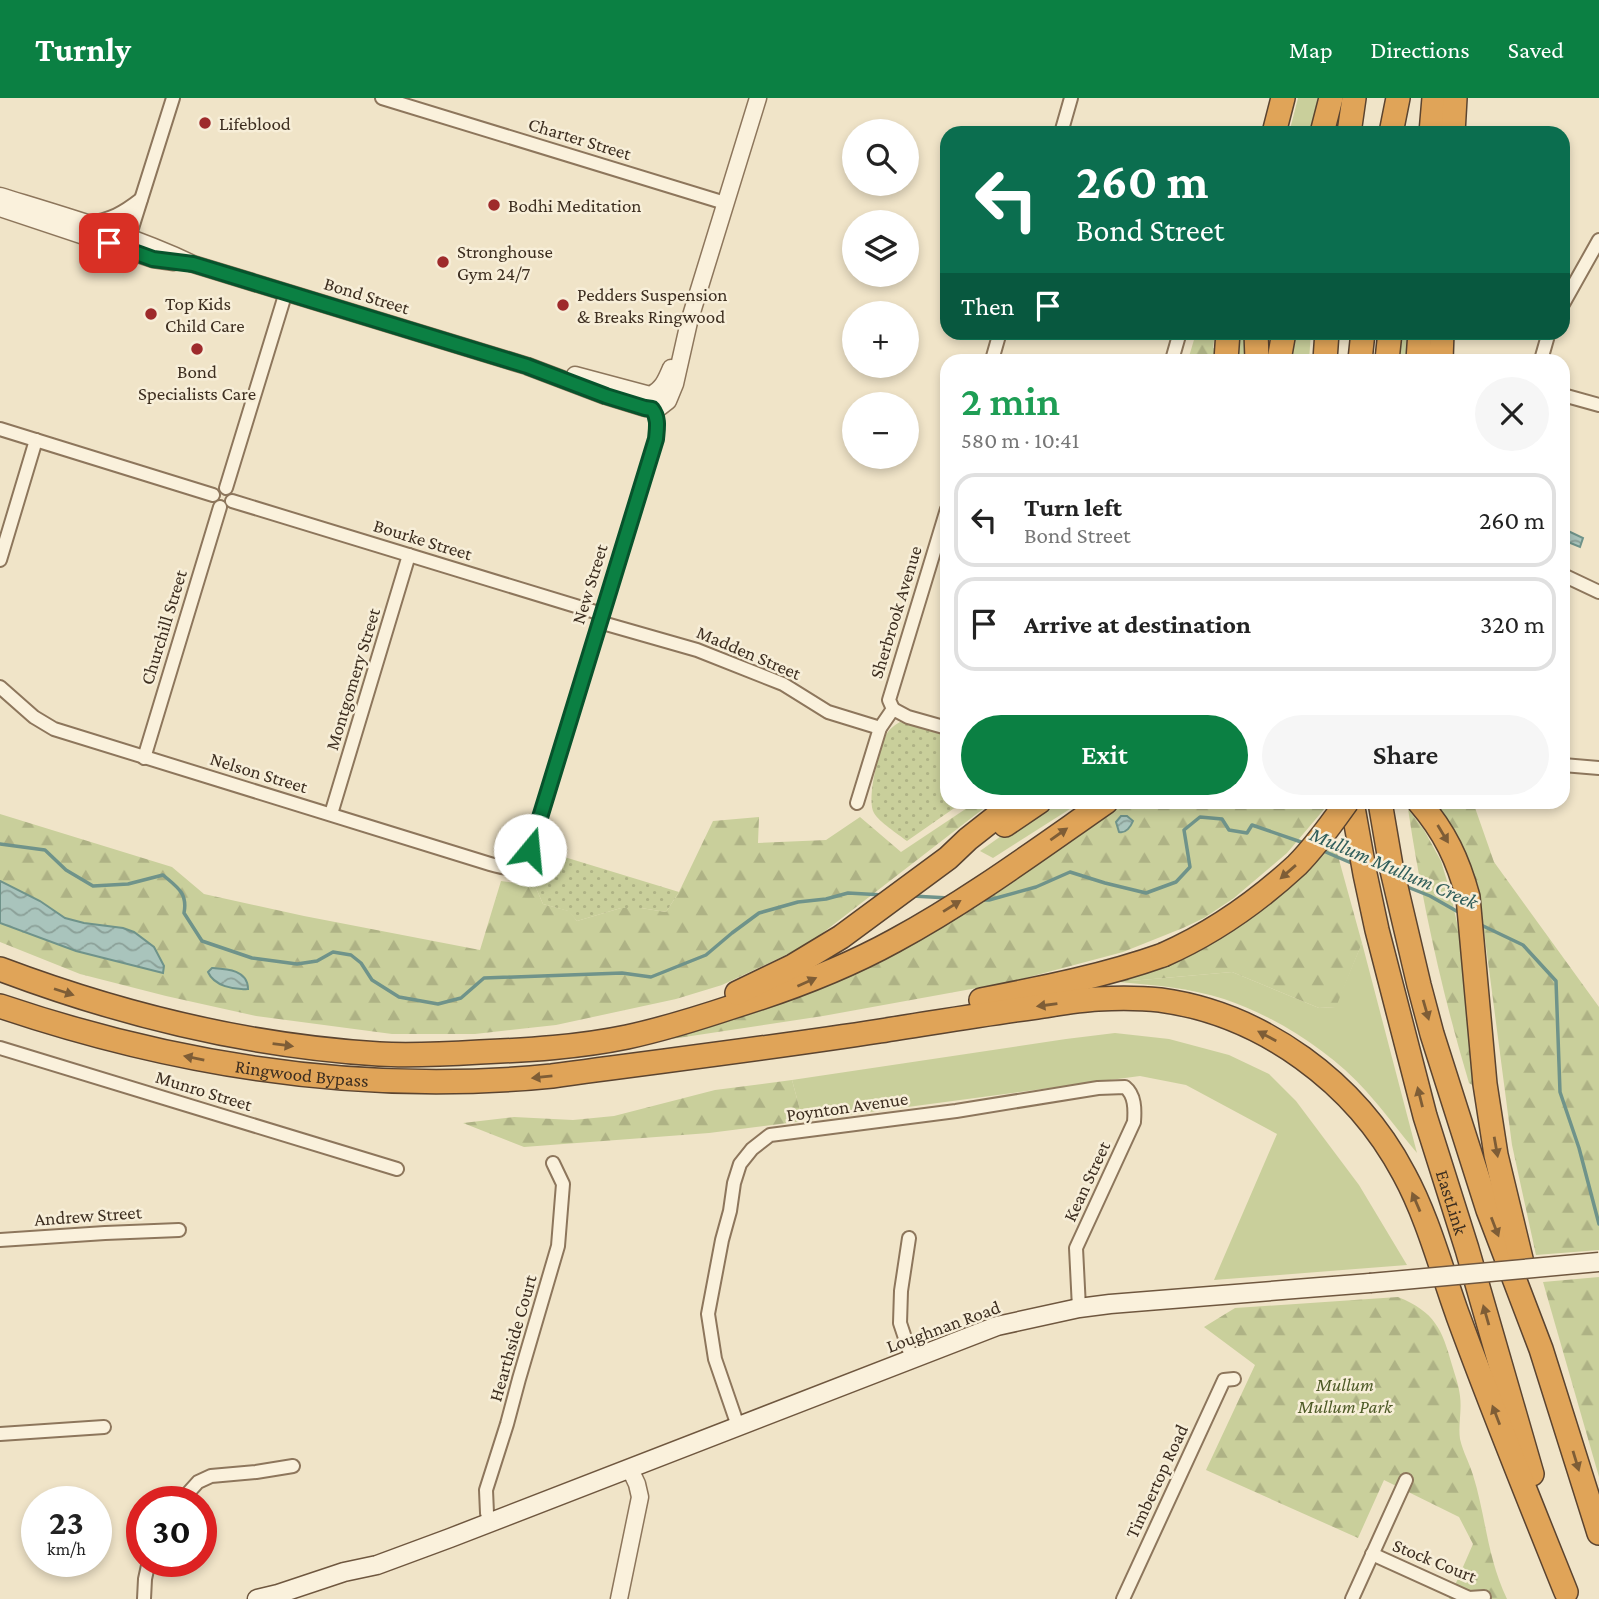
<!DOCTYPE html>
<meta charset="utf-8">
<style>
:root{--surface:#fff;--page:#f6f6f6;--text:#222;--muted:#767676;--line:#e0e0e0;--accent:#0b8043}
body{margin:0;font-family:"Crimson Pro",serif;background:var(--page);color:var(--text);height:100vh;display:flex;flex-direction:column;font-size:26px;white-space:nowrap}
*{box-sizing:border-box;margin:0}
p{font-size:23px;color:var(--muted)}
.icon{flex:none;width:38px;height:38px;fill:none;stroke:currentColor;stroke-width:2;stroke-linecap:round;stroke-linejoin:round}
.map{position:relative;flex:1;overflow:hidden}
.drawer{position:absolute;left:940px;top:256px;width:630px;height:455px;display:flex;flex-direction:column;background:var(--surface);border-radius:21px;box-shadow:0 4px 10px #0003}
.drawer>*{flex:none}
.hud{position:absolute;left:940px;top:28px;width:630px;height:214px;border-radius:21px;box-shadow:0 4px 10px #0003;background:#0b6e4f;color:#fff;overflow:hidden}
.tools{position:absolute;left:842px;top:21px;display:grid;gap:14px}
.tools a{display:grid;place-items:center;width:77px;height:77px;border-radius:50%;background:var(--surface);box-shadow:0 4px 10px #0003;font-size:35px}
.speed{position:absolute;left:21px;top:1388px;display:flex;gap:14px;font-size:35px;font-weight:700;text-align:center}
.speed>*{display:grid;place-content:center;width:91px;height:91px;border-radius:50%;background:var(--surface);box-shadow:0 4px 10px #0003;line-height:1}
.speed small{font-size:18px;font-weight:400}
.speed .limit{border:10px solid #d22;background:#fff;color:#111}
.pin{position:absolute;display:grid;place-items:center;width:60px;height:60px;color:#fff;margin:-30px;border-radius:14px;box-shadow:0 4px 10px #0006}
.me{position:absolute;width:77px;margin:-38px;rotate:17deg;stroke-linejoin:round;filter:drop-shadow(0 0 5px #0008)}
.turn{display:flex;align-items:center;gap:24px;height:147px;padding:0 21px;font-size:32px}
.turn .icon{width:91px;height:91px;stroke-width:2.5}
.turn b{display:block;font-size:49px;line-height:60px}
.then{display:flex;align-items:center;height:66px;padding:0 21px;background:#0003;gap:14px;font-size:26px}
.round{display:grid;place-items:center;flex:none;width:74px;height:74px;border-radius:37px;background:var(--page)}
.headline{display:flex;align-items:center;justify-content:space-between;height:119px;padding:0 21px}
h1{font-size:42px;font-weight:600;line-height:52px;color:#1e9e55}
.primary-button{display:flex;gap:14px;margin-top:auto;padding:14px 21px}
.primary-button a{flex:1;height:80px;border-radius:42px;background:var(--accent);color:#fff;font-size:28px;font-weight:600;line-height:80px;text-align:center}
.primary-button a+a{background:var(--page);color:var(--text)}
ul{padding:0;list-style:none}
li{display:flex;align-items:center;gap:21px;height:94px;margin:0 14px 10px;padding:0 7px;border:4px solid var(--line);border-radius:21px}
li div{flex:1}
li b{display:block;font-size:26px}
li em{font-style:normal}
header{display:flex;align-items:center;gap:42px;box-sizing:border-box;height:98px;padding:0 35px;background:var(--accent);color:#fff}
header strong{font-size:33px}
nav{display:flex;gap:38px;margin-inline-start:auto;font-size:24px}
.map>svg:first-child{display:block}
.grass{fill:#c9cf9b}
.forest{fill:url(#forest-firs)}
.park{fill:url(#park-dots)}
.water{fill:url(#water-waves);stroke:#6f938a;stroke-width:2}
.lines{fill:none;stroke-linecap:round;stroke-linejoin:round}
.stream{stroke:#6f938a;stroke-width:3.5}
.minor-casing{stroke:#8d765c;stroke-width:16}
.tertiary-casing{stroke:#8d765c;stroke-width:19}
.secondary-casing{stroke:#6f573f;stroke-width:21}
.motorway-casing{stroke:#5b4430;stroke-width:26}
.minor{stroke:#faf1dc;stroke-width:12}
.tertiary{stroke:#faf1dc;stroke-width:16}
.secondary{stroke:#faf1dc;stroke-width:18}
.motorway{stroke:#e0a458;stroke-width:23}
.secondary-bridge-casing{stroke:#6f573f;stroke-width:21;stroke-linecap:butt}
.motorway-bridge-casing{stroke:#5b4430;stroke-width:26;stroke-linecap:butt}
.secondary-bridge{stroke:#faf1dc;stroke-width:18}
.motorway-bridge{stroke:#e0a458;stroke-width:23}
.oneway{fill:#7e5d36}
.route-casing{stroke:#07532c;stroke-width:18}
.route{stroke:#0b8043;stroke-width:12}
.poi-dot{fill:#9e2a2b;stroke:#f7eed8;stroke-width:2.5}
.labels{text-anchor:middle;stroke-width:5;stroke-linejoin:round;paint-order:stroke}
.poi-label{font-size:19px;fill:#3d2e20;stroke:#f7eed8;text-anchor:start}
.street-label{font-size:19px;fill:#3d2e20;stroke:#f7eed8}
.park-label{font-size:19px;font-style:italic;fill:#4d5a26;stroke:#f7eed8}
.water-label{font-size:21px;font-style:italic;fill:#2f5d5a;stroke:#f7eed8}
</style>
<header>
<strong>Turnly</strong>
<nav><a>Map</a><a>Directions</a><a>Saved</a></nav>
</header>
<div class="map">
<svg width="1599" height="1501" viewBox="0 0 1599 1501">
<defs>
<pattern id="forest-firs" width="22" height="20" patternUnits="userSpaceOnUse" patternTransform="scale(1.75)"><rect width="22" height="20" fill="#c9cf9b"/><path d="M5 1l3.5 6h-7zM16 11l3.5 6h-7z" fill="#aeb285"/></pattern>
<pattern id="park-dots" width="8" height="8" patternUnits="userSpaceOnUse" patternTransform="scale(1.75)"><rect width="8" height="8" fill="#c9cf9b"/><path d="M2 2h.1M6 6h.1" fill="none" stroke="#aeb285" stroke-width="1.8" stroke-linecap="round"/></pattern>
<pattern id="water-waves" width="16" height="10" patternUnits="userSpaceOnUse" patternTransform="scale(1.75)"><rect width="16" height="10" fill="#a9c4bc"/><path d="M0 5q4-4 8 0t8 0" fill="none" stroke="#8ba098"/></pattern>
</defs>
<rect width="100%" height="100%" fill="#f0e4c8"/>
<g class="grass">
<polygon points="1298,0 1323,0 1314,35 1289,35"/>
<polygon points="1235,235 1248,235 1250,262 1233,262"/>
<polygon points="1290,235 1311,235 1309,262 1285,262"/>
<polygon points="1399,235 1415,235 1414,262 1396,262"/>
<polygon points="1049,704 1081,704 993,760 980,753"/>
<path d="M 1362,845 L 1417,1055 C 1400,1035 1384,1013 1366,993 C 1330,953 1275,918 1224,901 C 1190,890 1154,887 1119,884 L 1232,874 L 1319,910 L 1335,909 Z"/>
<polygon points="1115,935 1169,941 1229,957 1269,976 1296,1003 1359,1087 1407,1167 1214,1182 1277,1036 1186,987 1140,978 803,1023 792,982 1066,941"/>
</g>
<g class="forest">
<polygon points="1196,235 1215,235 1213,250 1216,251 1215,262 1188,262"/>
<polygon points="976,704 992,704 807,847 722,887 676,901 556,927 475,936 392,936 256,918 166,898 80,876 0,844 0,716 172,769 204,796 304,818 480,852 501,783 515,785 532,781 543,806 569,813 577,823 621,810 641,810 666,814 679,794 713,723 759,719 758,745 826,742 860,719 901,754"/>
<polygon points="1124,704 1325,704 1326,709 1287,755 1234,800 1204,820 1183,830 1123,854 1010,884 823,918 658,943 769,908 1080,735"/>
<polygon points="1435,704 1473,704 1494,764 1599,909 1599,1152 1536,1157 1512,1047 1478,787 1454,732"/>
<path d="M 1408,711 L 1424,732 L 1441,763 L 1450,793 L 1466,866 L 1480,987 L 1474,988 L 1469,985 C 1442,895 1422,804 1408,711 Z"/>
<polygon points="1333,740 1362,845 1336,909 1319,910 1232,874 1119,884 1209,844"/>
<polygon points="792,982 803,1023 709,1035 524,1049 463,1025 514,1019 573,1022 614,1018 715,992"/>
<polygon points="1599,1179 1599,1379 1543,1184"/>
<path d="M 1398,1199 C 1435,1214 1442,1231 1452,1267 C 1455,1277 1459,1288 1460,1298 C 1462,1313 1458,1327 1460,1341 C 1463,1354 1469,1364 1473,1377 C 1486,1419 1487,1459 1507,1501 L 1449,1501 L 1473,1446 L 1459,1419 L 1384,1382 L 1358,1440 L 1206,1372 L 1255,1267 L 1204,1229 L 1235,1210 Z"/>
</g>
<g class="park">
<path d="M 900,624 L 947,638 L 947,704 L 963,704 L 907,743 C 898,736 879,724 874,715 C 866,702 879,653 885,639 C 888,632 893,628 900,624 Z"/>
<polygon points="548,754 679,794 666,814 641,810 621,810 577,823 568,813 543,806 532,781 542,773"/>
</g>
<g class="water">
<polygon points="1566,432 1583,440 1580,449 1568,444 1565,446 1563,445"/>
<path d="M 1121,718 L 1127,718 L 1133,723 C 1131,728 1126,736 1119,734 L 1116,724 Z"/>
<polygon points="0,783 40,803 65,820 84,825 123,830 134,834 154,849 164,868 163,875 76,853 0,825"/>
<path d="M 212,870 C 227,871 248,872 248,891 C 234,892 214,888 208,874 Z"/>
</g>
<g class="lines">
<g class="stream">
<path d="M 0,746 L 45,752 L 66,772 L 93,788 L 128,786 L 163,777 C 177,789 188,795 184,815 L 202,843 L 252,860 L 297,866 L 317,863 L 333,854 L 351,857 L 361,865 L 372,882 L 399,899 L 438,906 L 461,900 L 484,880 L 622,875 L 651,879 L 706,857 L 732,835 L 759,815 L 798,804 L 826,801 L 848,795 L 883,797"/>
<polyline points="1321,752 1356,767"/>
<polyline points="1405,788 1430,798 1460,815"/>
<polyline points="912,798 949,800"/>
<polyline points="981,802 989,802 1036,789 1070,774 1105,785 1146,795 1176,784 1190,769 1184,732 1200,719 1222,721 1229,732 1247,735 1252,727 1304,745"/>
<polyline points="1479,826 1523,847 1556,883 1560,994 1579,1050 1599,1126"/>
</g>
<g class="minor-casing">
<g id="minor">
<polyline points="382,0 725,105"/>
<polyline points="1061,35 1071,0"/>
<path d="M 87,125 C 111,122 123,115 141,101"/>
<polyline points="127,146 173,0"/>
<polyline points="1563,206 1599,142"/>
<polyline points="992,262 1000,234"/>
<polyline points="1172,262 1180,234"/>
<polyline points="1541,262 1549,234"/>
<polyline points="1563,297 1599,307"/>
<polyline points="0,331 213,397"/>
<polyline points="226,390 286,194"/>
<polyline points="232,403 602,516"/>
<polyline points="0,462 36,342"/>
<polyline points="1563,477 1599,494"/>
<polyline points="599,524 697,552 783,586 828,614 880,630"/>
<path d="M 0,589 L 34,619 L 54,631 L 490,766 C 510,772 521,774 530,753 L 656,341 C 657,330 659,320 652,311"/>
<polyline points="893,611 908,619 947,630"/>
<polyline points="144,660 220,409"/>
<polyline points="1563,667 1599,670"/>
<polyline points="857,705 880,630 893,611 889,602 947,411"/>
<polyline points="331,716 409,457"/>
<polyline points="0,950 397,1071"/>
<polyline points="909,1140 901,1193 900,1225 912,1261"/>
<polyline points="0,1142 105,1135 179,1132"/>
<path d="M 738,1328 L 715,1261 L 708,1216 L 722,1142 L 730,1113 L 734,1085 L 740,1066 L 752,1051 L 770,1037 L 956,1013 L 1098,990 L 1125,989 C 1135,997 1135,1011 1134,1024 L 1076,1150 L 1079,1210"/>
<polyline points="0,1336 104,1329"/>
<polyline points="180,1404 198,1384 211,1378 256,1374 293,1368"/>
<polyline points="491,1425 487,1415 486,1392 507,1326 519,1281 558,1148 563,1086 553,1065"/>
<polyline points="1372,1456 1469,1500 1484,1499"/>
<polyline points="144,1501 145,1481 149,1463"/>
<polyline points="1123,1501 1224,1282 1234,1281"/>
<polyline points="1352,1501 1406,1382"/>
</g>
</g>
<g class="tertiary-casing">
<g id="tertiary">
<path d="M 0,98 C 65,118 132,137 193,166 L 527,268 L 606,298 L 645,310 L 659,310 L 668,303 L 675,286 L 689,224 L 758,0"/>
<polyline points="0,110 153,161 174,164"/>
<path d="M 575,277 L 650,297 C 662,292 666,282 671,270"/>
<polyline points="619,1501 640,1399 637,1386 630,1371"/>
</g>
</g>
<g class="secondary-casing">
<polyline id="secondary" points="257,1501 278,1496 344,1474 377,1467 450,1440 997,1228 1079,1210 1110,1206 1370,1185"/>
</g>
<g class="motorway-casing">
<g id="motorway">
<polyline points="1274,35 1283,0"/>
<polyline points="1322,35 1331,0"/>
<polyline points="1349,35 1354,0"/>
<polyline points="1391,35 1398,0"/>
<polyline points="1431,35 1434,0"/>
<polyline points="1453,35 1455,0"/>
<polyline points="1256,234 1257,262"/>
<polyline points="1226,262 1228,234"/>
<polyline points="1279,262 1284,234"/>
<polyline points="1325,262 1327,234"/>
<polyline points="1360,262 1363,234"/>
<polyline points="1387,262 1390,234"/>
<polyline points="1418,262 1420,234"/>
<polyline points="1441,262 1442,234"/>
<path id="s1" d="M 1352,704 L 1365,776 L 1377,832 L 1425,1018 L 1467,1151 L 1532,1376"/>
<polyline points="1380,704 1391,768 1419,887 1432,936 1488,1112 1541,1251 1599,1435"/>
<path d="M 1419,704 C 1445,734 1458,762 1468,799 L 1485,986 L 1496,1057 L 1523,1169"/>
<polyline points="1005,727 1039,704"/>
<path d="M 0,871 C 122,917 249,948 379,956 C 413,958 447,956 480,954 C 529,952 579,949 627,939 C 664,931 699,920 735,908 C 790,891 843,871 894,843 C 968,803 1037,752 1106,704"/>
<polyline points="737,895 793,868 841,839 948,760 968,741 1015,704"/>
<path d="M 981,902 C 1042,890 1104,878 1163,857"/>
<path id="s2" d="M 0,908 C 178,968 364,997 552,978 C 661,963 771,950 880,933 C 932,925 984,916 1037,909 C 1057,906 1078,902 1098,901 C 1119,900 1140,900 1160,902 C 1263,916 1356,985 1404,1076 C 1428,1120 1441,1171 1458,1218 C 1492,1311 1529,1402 1566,1494"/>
</g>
</g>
<use href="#minor" class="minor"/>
<use href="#tertiary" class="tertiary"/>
<use href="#secondary" class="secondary"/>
<use href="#motorway" class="motorway"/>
<g class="secondary-bridge-casing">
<polyline id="secondary-bridge" points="1370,1185 1599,1164"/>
</g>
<g class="motorway-bridge-casing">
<path id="motorway-bridge" d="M 1163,857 C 1213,835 1257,804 1297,767 C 1316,748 1332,725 1347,704"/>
</g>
<use href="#secondary-bridge" class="secondary-bridge"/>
<use href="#motorway-bridge" class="motorway-bridge"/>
</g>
<defs><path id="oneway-solid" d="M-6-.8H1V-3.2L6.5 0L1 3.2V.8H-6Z" transform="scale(1.75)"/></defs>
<g class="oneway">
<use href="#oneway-solid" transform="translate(1059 736) rotate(-35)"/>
<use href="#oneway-solid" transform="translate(1443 736) rotate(59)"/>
<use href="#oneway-solid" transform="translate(1288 774) rotate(139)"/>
<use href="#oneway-solid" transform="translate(952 808) rotate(-32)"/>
<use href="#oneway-solid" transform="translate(807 884) rotate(-24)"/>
<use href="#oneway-solid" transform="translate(64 894) rotate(18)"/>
<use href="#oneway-solid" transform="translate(1047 907) rotate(172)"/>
<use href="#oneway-solid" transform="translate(1426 912) rotate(74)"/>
<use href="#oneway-solid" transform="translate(1267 938) rotate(-152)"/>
<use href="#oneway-solid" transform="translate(283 947) rotate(7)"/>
<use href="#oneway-solid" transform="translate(194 960) rotate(-169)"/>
<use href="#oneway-solid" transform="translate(542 979) rotate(174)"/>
<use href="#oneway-solid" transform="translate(1420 999) rotate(-104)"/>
<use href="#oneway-solid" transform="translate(1496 1049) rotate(80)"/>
<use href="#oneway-solid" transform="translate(1416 1104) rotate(-113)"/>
<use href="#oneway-solid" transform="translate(1495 1129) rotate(69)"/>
<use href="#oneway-solid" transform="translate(1486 1217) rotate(-106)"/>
<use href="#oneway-solid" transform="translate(1496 1317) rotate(-111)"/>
<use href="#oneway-solid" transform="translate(1576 1363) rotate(73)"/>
</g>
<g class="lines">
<g class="route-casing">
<path id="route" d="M 109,145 L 153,161 L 193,166 L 527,268 L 606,298 L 645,310 L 652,311 C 659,320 657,330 656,341 L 530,752"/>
</g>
<use href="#route" class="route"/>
</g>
<g class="poi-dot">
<circle cx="205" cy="25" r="7"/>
<circle cx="494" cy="107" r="7"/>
<circle cx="443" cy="164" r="7"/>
<circle cx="563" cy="207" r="7"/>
<circle cx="151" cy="216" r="7"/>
<circle cx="197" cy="251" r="7"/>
</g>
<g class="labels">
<g class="poi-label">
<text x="219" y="32">Lifeblood</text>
<text x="508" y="114">Bodhi Meditation</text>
<text x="457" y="160">Stronghouse<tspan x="457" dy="22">Gym 24/7</tspan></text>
<text x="577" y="203">Pedders Suspension<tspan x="577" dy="22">&amp; Breaks Ringwood</tspan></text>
<text x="165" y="212">Top Kids<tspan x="165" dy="22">Child Care</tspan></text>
<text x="197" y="280" text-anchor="middle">Bond<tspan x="197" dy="22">Specialists Care</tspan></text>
</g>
<g class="street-label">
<text transform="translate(580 40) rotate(17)" y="7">Charter Street</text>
<text transform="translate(367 197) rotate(17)" y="7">Bond Street</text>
<text transform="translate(423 441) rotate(17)" y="7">Bourke Street</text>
<text transform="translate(589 486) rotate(-73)" y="7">New Street</text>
<text transform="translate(895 514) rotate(-73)" y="7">Sherbrook Avenue</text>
<text transform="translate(163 529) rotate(-73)" y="7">Churchill Street</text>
<text transform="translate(749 554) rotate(23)" y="7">Madden Street</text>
<text transform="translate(352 581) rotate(-73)" y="7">Montgomery Street</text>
<text transform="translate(259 674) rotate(17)" y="7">Nelson Street</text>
<text dy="7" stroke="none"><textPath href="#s2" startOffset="310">Ringwood Bypass</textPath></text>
<text transform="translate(204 992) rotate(17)" y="7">Munro Street</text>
<text transform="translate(847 1008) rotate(-8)" y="7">Poynton Avenue</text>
<text transform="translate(1086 1083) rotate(-65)" y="7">Kean Street</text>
<text dy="7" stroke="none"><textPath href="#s1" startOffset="413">EastLink</textPath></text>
<text transform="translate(88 1117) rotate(-4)" y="7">Andrew Street</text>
<text transform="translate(943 1228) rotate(-20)" y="7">Loughnan Road</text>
<text transform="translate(512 1240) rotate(-74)" y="7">Hearthside Court</text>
<text transform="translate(1156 1383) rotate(-65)" y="7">Timbertop Road</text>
<text transform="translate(1435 1462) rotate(22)" y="7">Stock Court</text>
</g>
<g class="park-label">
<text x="1345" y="1293">Mullum<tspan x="1345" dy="22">Mullum Park</tspan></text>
</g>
<g class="water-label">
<text transform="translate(1394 770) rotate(23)" y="7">Mullum Mullum Creek</text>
</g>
</g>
</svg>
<div class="tools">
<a><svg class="icon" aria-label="search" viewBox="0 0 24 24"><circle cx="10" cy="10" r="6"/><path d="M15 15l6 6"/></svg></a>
<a><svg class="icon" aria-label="layers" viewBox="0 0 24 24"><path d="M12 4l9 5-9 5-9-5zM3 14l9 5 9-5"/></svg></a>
<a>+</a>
<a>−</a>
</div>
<div class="speed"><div>23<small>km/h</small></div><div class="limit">30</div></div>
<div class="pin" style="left:109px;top:145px;background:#d93025"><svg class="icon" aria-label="arrive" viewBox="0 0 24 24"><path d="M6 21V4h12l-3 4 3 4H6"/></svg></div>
<svg class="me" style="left:530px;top:752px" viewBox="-20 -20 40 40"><circle r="19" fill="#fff"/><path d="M0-13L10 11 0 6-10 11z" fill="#0b8043"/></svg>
<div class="hud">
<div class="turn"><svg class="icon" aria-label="left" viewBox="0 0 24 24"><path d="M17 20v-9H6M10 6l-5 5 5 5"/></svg><div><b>260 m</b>Bond Street</div></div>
<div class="then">Then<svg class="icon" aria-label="arrive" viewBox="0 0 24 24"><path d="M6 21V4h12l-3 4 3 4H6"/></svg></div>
</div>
<section class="drawer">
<div class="headline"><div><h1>2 min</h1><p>580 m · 10:41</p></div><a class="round"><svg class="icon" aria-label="close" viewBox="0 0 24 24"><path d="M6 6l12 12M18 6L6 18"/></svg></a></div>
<ul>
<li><svg class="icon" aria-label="left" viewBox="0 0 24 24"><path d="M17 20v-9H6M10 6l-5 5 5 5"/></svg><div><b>Turn left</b><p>Bond Street</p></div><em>260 m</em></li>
<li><svg class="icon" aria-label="arrive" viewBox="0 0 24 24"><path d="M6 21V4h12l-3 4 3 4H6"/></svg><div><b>Arrive at destination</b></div><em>320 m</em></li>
</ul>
<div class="primary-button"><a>Exit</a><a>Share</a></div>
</section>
</div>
